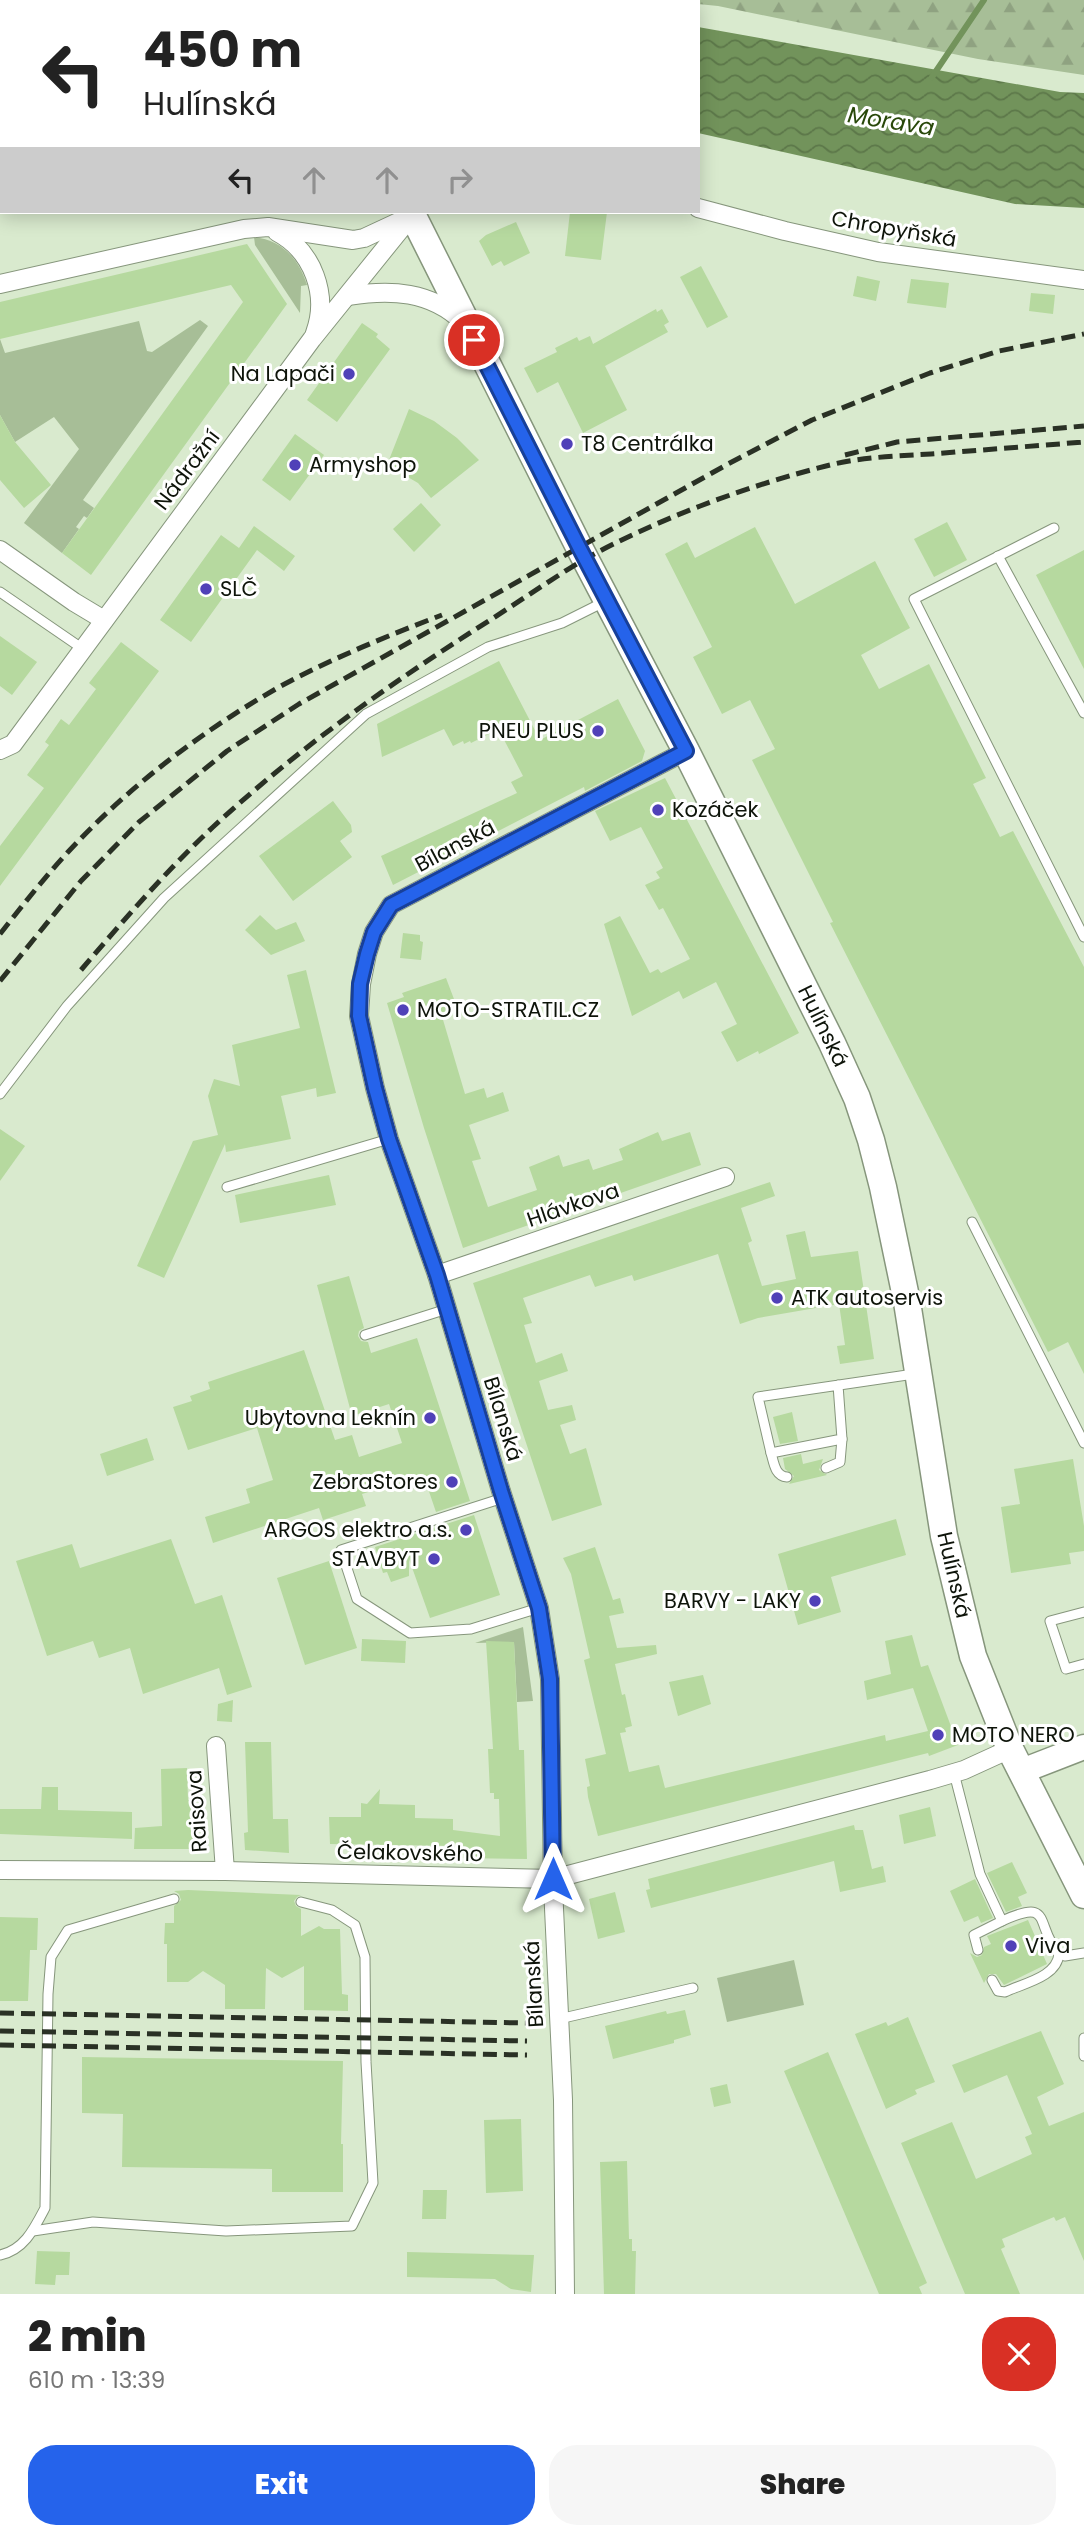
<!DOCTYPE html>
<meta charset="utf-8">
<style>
:root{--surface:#fff;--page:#f6f6f6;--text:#222;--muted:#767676;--accent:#2563eb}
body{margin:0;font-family:Poppins,sans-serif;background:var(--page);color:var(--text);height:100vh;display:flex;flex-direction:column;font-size:26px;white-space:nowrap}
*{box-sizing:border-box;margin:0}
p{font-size:23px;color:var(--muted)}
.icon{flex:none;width:38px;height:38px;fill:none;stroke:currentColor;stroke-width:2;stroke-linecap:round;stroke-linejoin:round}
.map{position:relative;height:2294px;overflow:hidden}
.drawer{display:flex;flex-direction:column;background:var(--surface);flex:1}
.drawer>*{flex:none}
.top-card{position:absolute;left:0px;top:0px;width:700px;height:214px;box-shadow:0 4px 18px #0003;background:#fff;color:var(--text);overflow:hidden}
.pin{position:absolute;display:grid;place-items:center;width:60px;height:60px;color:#fff;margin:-30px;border:4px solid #fff;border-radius:50%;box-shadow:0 2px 7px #0007}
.me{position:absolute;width:77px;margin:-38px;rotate:0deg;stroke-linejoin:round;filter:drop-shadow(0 0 5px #0008)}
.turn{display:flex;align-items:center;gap:24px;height:147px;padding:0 28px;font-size:32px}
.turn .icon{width:91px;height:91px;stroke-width:2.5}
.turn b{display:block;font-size:49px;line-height:60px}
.lanes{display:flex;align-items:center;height:66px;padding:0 28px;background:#0003;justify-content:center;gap:35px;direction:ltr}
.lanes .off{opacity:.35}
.round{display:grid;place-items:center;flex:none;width:74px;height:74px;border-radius:28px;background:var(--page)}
.headline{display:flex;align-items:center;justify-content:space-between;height:119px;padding:0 28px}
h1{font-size:42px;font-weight:800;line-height:52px}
.button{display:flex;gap:14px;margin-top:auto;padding:14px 28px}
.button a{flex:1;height:80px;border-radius:28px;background:var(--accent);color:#fff;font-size:28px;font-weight:800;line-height:80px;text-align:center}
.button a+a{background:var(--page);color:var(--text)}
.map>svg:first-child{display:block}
.green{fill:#a7be97}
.forest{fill:url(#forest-firs)}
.water{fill:url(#water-waves)}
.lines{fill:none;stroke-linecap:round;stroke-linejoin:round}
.stream{stroke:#72935b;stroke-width:6}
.building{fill:#b6d99f}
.service-casing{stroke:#86967c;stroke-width:11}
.minor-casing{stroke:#86967c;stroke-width:20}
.secondary-casing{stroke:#86967c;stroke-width:27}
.primary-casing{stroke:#86967c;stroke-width:29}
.service{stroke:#fff;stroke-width:9}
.minor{stroke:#fff;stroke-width:18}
.secondary{stroke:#fff;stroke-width:24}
.primary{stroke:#fff;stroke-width:26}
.rail{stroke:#2a3125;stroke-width:5;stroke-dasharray:14 7;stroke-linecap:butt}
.route-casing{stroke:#184099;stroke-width:18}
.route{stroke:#2563eb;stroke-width:12}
.poi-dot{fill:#5041b8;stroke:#fff;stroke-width:2.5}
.labels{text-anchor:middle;stroke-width:6;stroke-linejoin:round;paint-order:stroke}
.street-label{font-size:21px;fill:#0e140a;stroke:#fff}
.poi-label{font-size:21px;fill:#0e140a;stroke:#fff;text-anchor:start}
.water-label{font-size:23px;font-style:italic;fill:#29480a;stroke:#fff}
</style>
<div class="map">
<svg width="1084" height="2294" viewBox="0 0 1084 2294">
<defs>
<pattern id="forest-firs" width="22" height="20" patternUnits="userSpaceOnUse" patternTransform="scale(1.75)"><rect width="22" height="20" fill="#a7be97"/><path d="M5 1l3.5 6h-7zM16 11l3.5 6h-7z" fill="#8fa281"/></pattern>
<pattern id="water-waves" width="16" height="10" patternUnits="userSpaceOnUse" patternTransform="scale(1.75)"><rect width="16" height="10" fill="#72935b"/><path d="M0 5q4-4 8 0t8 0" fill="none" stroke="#5c7749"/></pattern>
</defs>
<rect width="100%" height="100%" fill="#d9eace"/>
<g class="green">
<path d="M 254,237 C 282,240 299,259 307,285 L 301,286 L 300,313 L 255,245 Z"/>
<polygon points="200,320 208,326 83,500 94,508 87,518 84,516 76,527 79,529 62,553 24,523 79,449 54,417 15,442 0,415 0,339 5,353 139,321 147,351 152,352"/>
<polygon points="523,1627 533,1701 517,1702 514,1642 475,1643"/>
<polygon points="794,1960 804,2005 727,2022 717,1978"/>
</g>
<polygon class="forest" points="664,0 1084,0 1084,75 978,59 718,6 698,4 698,2"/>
<polygon class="water" points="698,27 1060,92 1084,93 1084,208 1015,204 698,133"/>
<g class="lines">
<polyline class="stream" points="932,77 984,0"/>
</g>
<g class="building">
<polygon points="570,212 607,212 601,260 565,256"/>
<polygon points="516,222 530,253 504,266 501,261 492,266 479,241 486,235"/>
<polygon points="247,244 287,304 91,575 62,553 243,302 231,285 0,339 0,302"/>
<polygon points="701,266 728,317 707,328 680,277"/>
<polygon points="857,276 880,281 876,301 853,296"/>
<polygon points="911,279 949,283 946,308 907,303"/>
<polygon points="1031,293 1055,295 1053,314 1029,311"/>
<polygon points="656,309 657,312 662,309 669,322 664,325 668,332 605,366 627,410 583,433 558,382 537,393 524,368 557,352 555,348 577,337 579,341 590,336 593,344"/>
<polygon points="362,323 378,334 376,337 390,349 337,422 307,400"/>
<polygon points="409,409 434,421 457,438 479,460 431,498 418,483 387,465"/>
<polygon points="0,415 15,442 51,485 24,508 0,480"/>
<polygon points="295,434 324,455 290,501 262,480"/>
<polygon points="421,503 441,525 414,552 393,529"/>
<polygon points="947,522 967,560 934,577 914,539"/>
<polygon points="254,526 295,556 284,571 257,550 191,642 160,620 221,535 239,548"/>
<polygon points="755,527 795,604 875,561 910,628 861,655 879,689 929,664 986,778 973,784 1000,837 1013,831 1084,967 1084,1374 1068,1342 1048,1352 830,923 833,922 752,760 775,749 750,700 722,714 693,657 712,647 665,554 687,542 695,558"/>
<polygon points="1084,550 1084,669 1036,575"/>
<polygon points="0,636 37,662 12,695 0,686"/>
<polygon points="121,642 159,671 0,886 0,846 44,788 27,775 49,745 45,742 61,719 69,725 96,689 89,683"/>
<polygon points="499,661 540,740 618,699 645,751 642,761 585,791 584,787 393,885 381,856 517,793 511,782 523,776 500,732 497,734 495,731 471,743 470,741 464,744 463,741 453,746 444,729 382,757 377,724"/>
<polygon points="665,778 799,1033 759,1054 758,1051 737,1062 721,1032 737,1024 716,982 683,999 679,991 632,1016 604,924 620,916 650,973 658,969 661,973 690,959 663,908 659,910 645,885 660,878 656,872 663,868 641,827 610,841 595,811"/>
<polygon points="333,801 351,825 352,832 340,841 352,857 293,901 259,856"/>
<polygon points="260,915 276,930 296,922 305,941 271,955 245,930"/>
<polygon points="403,933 420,935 420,941 423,942 421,960 400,958"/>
<polygon points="306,970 336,1093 317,1097 316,1088 281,1096 291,1139 226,1152 225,1144 164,1278 137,1266 193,1141 218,1135 208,1096 214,1079 240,1086 232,1045 300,1028 287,975"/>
<polygon points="446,978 457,1007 441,1013 465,1094 484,1088 487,1098 503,1092 509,1111 469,1125 481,1159 472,1161 488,1207 537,1190 529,1167 559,1155 563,1167 589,1159 593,1170 623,1160 619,1149 658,1132 662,1141 690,1132 701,1165 463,1248 424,1128 387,1003 404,997 402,993"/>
<polygon points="0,1129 25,1146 0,1181"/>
<polygon points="329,1175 336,1205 240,1223 235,1195"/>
<polygon points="770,1182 775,1196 741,1208 752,1241 748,1243 762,1286 796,1279 786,1235 805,1231 811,1257 858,1251 874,1359 840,1364 837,1346 845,1345 839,1304 758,1318 740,1324 718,1254 634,1281 632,1275 595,1287 590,1275 523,1298 532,1323 524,1325 536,1363 562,1353 568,1371 539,1381 548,1410 572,1405 576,1420 560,1425 570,1454 586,1448 602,1505 552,1521 473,1283"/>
<polygon points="349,1276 364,1328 359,1331 358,1336 361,1341 368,1342 371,1353 417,1338 470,1501 436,1512 423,1474 362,1494 366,1506 323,1520 319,1508 213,1543 205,1517 250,1503 246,1489 273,1480 257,1428 188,1450 173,1407 192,1401 190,1396 210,1389 208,1382 304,1350 335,1440 352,1435 359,1457 402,1443 389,1404 352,1416 317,1285"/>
<polygon points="792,1412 798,1441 780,1444 773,1417"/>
<polygon points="147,1438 154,1460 107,1476 100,1454"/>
<polygon points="801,1454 803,1464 823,1459 819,1470 827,1475 789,1484 794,1476 785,1469 783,1458"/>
<polygon points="1073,1459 1084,1526 1084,1551 1069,1553 1071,1564 1011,1573 1001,1507 1020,1504 1014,1469"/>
<polygon points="474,1515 500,1595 430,1618 409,1559 409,1576 391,1582 387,1572 383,1573 375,1547"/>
<polygon points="896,1519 906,1555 831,1577 841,1612 798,1625 778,1554"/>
<polygon points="171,1539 195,1604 222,1595 252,1687 227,1695 219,1668 143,1694 130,1648 99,1658 93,1641 47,1656 16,1561 72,1544 80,1568"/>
<polygon points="595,1547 613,1600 620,1598 624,1613 609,1616 617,1648 656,1645 657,1654 615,1664 622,1695 625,1694 632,1726 625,1728 626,1732 620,1733 629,1772 659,1765 665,1788 885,1735 886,1741 928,1731 913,1688 867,1700 864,1681 891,1674 885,1641 912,1635 921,1667 928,1665 958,1745 929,1756 928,1753 598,1836 588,1797 587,1787 590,1786 585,1759 606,1754 584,1660 590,1658 571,1574 563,1558"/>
<polygon points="329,1561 357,1648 305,1665 277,1578"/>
<polygon points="362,1639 406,1641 405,1663 361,1661"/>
<polygon points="486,1641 514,1642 519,1750 524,1750 527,1859 457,1858 457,1846 330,1844 329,1817 361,1817 361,1803 367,1804 380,1789 379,1804 415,1805 415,1818 453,1819 453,1830 500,1836 499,1799 494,1799 494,1793 490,1793 488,1749 493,1749"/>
<polygon points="703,1675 711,1704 678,1716 669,1682"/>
<polygon points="233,1700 232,1722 217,1721 218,1704"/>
<polygon points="245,1742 271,1742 273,1819 288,1819 289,1853 245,1850 244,1833 248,1832"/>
<polygon points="187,1768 188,1800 191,1800 194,1849 134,1849 135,1828 162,1826 161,1769"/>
<polygon points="42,1787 58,1787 58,1810 132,1812 132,1839 0,1834 0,1809 41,1809"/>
<polygon points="930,1807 936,1836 904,1844 899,1815"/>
<polygon points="854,1825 855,1830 863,1830 872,1869 883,1866 886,1882 840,1892 834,1861 651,1908 646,1890 650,1889 648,1879"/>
<polygon points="1012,1862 1027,1893 1018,1897 1022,1906 1006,1912 987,1873"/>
<polygon points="975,1879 993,1918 981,1923 978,1916 964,1922 950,1891"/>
<polygon points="188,1890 301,1895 297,1897 294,1901 296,1906 301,1909 301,1936 319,1926 324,1929 340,1929 342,1994 348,1995 348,2011 304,2010 304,1966 282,1978 266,1968 265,2009 225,2009 225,1985 203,1971 188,1982 167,1982 167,1944 164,1944 165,1923 174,1923 174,1906 181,1900 179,1894 174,1891"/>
<polygon points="615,1892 625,1932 598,1939 589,1899"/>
<polygon points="0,1917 38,1918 37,1950 30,1950 28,2001 0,2001"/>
<polygon points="1028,1920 1047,1964 1004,1985 996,1974 989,1974 984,1983 970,1953 977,1957 982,1955 984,1947 991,1944 987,1936"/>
<polygon points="685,2010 691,2035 674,2040 674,2043 613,2059 605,2026 666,2011 667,2014"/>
<polygon points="908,2017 935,2082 915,2090 917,2094 886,2109 855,2034 886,2022 888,2026"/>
<polygon points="1041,2031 1064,2084 1037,2097 1049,2126 1084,2112 1084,2261 1065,2217 1056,2221 1054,2217 1002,2239 1005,2247 1001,2249 1020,2294 965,2294 901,2143 952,2122 976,2179 1032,2154 1025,2137 1032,2134 1007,2075 964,2093 952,2065"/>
<polygon points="828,2052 927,2283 919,2287 922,2294 879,2294 784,2071"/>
<polygon points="82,2057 343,2061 341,2144 343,2144 343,2192 272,2192 272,2169 122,2167 123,2114 82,2113"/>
<polygon points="727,2084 731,2103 714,2107 710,2088"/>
<polygon points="521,2119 523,2191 486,2193 484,2120"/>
<polygon points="627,2161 629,2239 632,2239 632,2251 636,2251 635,2294 604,2294 600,2162"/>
<polygon points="423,2190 447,2190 446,2219 422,2219"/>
<polygon points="37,2251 70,2252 69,2275 56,2275 55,2285 35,2284"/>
<polygon points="407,2252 534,2255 531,2292 511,2289 495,2279 407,2277"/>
</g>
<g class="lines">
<g class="service-casing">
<g id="service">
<polyline points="142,2 149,0"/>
<polyline points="1054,528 914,599 1084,937"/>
<polyline points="998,556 1084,713"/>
<polyline points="0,592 83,649"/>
<polyline points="0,1094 67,1006 164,898 366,714 488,647 562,623 606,601"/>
<polyline points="227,1187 389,1139"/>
<polyline points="972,1222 1084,1443"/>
<polyline points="365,1335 447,1309"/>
<polyline points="838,1385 842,1439 771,1453 758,1397 914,1374"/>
<path d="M 771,1453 C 774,1463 775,1476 787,1477"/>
<polyline points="826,1468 840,1462 842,1439"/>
<polyline points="503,1498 341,1550 357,1599 410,1633 471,1629 539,1608"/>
<polyline points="1084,1612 1050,1621 1066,1669 1084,1664"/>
<path d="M 954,1773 L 980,1874 L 1002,1921 C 1054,1897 1034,1925 1059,1954 L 1065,1956 L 1084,1953"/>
<polyline points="978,1950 974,1935 1002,1921"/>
<path d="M 992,1980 L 998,1991 L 1005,1992 C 1024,1983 1057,1977 1059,1954"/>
<polyline points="559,2019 693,1988"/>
<polyline points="1084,2038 1084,2056"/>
<polyline points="33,2231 93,2222 226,2231 352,2226 373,2183 366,2062 365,1957 355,1925 332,1910 301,1902"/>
<path d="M 0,2255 C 24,2250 34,2229 45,2208 L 48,1994 L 51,1957 L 68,1930 L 174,1899"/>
</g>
</g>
<g class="minor-casing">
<g id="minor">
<polyline points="84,0 86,2"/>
<polyline points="698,208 785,231 878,252 1084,280"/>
<path d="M 277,232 C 313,251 329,295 315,333"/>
<polyline points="0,284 244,229 268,227 353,240 364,238 407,218"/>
<path d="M 349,296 C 390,289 431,291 463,322"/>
<polyline points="0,550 74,602 104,620"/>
<polyline points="0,750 13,744 312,339 412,215"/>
<polyline points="437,1275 725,1177"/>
<polyline points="216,1746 225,1871"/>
<polyline points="0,1870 225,1871 553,1879 930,1780 964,1770 1010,1749"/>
<polyline points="565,2294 563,2100 553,1887 550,1679 539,1608 501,1491 437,1275 389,1139 375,1088 359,1016 361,984 367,954 374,932 391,905 686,751"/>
</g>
</g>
<g class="secondary-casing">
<polyline id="secondary" points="1022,1771 1084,1747"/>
</g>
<g class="primary-casing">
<g id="primary">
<polyline points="307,0 308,2"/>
<polyline points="411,212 579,547 686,751 832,1043 857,1098 871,1140 883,1187 907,1302 944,1536 973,1656 1010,1749 1084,1895"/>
</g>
</g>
<use href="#service" class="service"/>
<use href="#minor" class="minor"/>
<use href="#secondary" class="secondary"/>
<use href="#primary" class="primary"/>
<g class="rail">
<polyline points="845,455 897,442 1084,426"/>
<path d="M 0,934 C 22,906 44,878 68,852 C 128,787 203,730 281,686 C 333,658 387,636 442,615"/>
<path d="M 81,970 C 123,921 166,871 213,827 C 294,752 384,688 476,629 C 513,606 548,581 585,559 C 657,519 747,486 826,466 C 860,457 897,456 931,454 C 982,450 1033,446 1084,442"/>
<polyline points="0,981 81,881 139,822 227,751 299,704 728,464 812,420 930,373 999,351 1084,334"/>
<polyline points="0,2013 527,2023"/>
<polyline points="0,2031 527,2041"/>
<polyline points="0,2045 527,2055"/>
</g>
</g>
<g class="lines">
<g class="route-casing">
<polyline id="route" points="474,340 579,547 686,751 391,905 374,932 367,954 360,984 359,1016 375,1088 389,1139 437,1275 501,1491 539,1608 550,1679 553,1879"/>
</g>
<use href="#route" class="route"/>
</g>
<g class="poi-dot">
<circle cx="349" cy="374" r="7"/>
<circle cx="567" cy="444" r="7"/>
<circle cx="295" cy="465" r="7"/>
<circle cx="206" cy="589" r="7"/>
<circle cx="598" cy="731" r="7"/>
<circle cx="658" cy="810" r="7"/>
<circle cx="403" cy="1010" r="7"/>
<circle cx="777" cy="1298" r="7"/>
<circle cx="430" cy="1418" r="7"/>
<circle cx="452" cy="1482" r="7"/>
<circle cx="466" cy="1530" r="7"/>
<circle cx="434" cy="1559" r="7"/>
<circle cx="815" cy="1601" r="7"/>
<circle cx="938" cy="1735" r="7"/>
<circle cx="1011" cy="1946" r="7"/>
</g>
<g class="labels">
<g class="street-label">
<text transform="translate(894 229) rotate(10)" y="7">Chropyňská</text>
<text transform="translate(187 470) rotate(-53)" y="7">Nádražní</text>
<text transform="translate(455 846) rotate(-28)" y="7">Bílanská</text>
<text transform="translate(823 1026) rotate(64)" y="7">Hulínská</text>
<text transform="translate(573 1205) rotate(-19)" y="7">Hlávkova</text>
<text transform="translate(503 1419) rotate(73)" y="7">Bílanská</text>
<text transform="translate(954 1575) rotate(77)" y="7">Hulínská</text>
<text transform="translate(197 1811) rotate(-94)" y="7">Raisova</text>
<text transform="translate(410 1853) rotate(1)" y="7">Čelakovského</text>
<text transform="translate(534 1984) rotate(-93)" y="7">Bílanská</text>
</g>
<g class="poi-label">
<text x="335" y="381" text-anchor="end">Na Lapači</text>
<text x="581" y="451">T8 Centrálka</text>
<text x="309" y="472">Armyshop</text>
<text x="220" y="596">SLČ</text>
<text x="584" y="738" text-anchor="end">PNEU PLUS</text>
<text x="672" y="817">Kozáček</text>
<text x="417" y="1017">MOTO-STRATIL.CZ</text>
<text x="791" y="1305">ATK autoservis</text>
<text x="416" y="1425" text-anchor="end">Ubytovna Leknín</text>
<text x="438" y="1489" text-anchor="end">ZebraStores</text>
<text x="452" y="1537" text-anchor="end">ARGOS elektro a.s.</text>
<text x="420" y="1566" text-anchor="end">STAVBYT</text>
<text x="801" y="1608" text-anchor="end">BARVY - LAKY</text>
<text x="952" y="1742">MOTO NERO</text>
<text x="1025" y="1953">Viva</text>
</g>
<g class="water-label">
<text transform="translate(891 121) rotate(9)" y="8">Morava</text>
</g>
</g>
</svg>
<div class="pin" style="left:474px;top:340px;background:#d93025"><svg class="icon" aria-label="arrive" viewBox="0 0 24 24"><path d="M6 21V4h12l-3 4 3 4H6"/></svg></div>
<svg class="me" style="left:553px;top:1879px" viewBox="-20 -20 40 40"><path d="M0-17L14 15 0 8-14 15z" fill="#2563eb" stroke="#fff" stroke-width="4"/></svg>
<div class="top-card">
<div class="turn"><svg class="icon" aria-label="left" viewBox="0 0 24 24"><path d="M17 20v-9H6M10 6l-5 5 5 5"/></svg><div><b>450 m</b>Hulínská</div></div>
<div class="lanes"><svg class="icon" aria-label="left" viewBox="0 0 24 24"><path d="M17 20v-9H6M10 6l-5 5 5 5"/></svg><svg class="icon off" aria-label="ahead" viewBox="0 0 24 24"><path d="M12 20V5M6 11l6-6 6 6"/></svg><svg class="icon off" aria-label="ahead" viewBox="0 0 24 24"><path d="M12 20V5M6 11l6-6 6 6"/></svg><svg class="icon off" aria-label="right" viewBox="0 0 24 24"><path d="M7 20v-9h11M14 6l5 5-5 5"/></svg></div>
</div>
</div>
<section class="drawer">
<div class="headline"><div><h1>2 min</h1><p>610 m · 13:39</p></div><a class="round" style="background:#d93025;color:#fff"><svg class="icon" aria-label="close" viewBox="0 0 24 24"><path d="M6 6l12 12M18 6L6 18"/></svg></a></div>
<div class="button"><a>Exit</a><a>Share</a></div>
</section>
